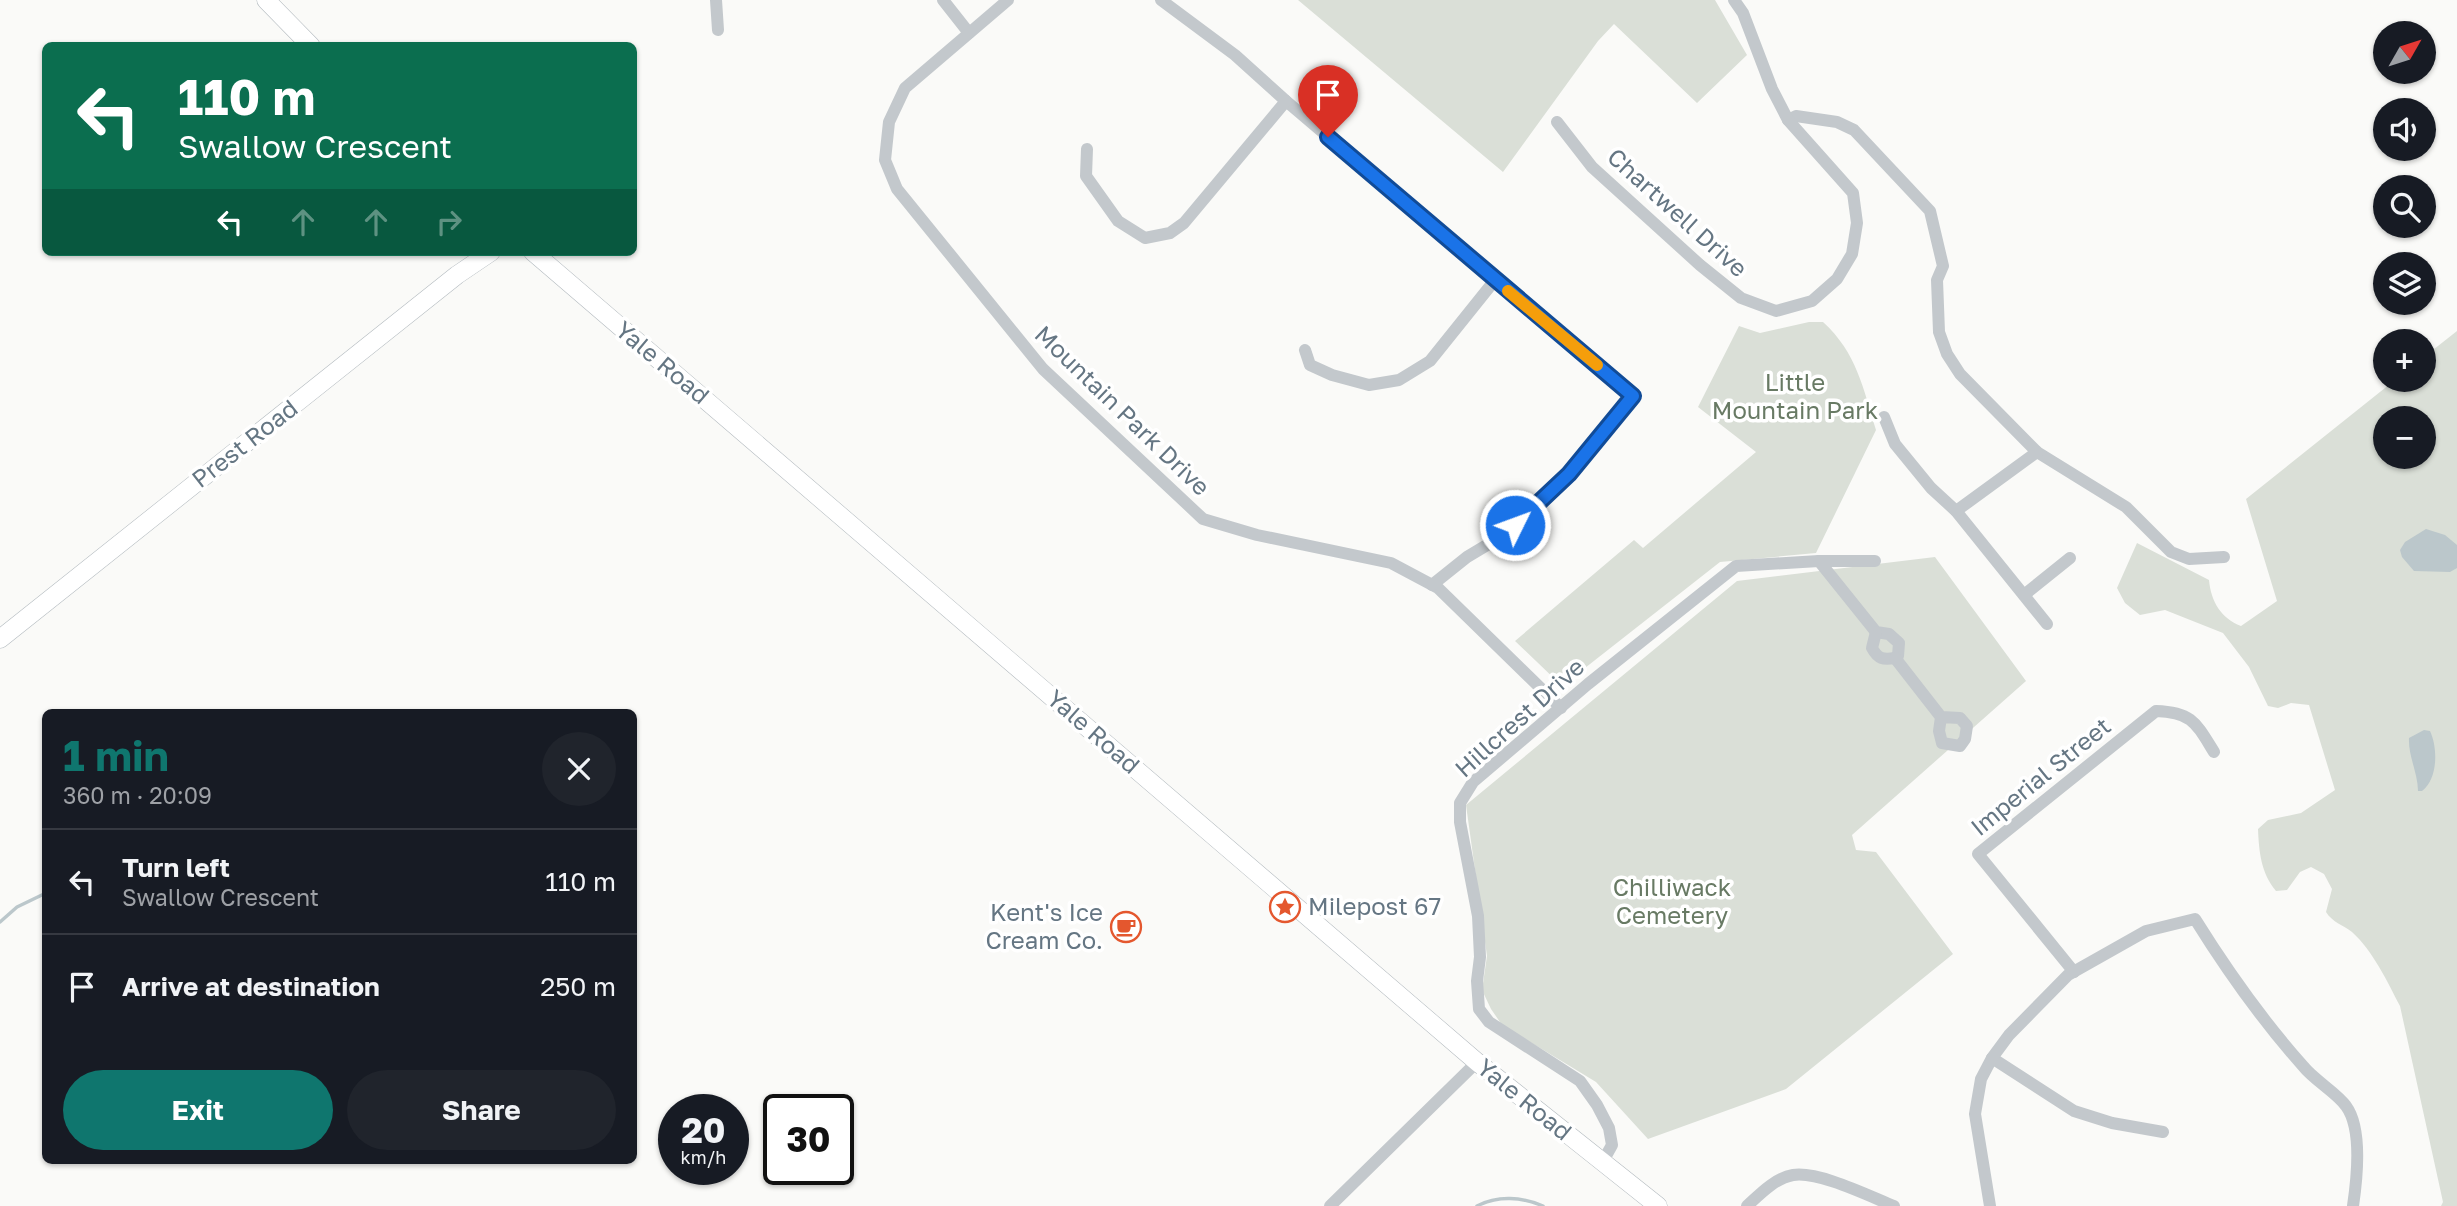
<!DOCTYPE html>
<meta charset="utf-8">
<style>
:root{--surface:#171b24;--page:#20242c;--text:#f1f3f6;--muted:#9ea1a6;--line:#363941;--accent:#0f766e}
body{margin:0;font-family:"Golos Text",sans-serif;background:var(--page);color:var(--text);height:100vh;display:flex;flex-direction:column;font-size:26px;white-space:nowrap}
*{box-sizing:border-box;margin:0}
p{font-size:23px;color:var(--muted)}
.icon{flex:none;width:38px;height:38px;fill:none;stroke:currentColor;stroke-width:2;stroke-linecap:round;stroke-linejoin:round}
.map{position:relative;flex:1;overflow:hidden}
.drawer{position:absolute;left:42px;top:709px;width:595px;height:455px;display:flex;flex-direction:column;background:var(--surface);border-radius:10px;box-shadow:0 2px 5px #0004}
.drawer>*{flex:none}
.top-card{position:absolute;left:42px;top:42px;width:595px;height:214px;border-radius:10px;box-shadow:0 2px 5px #0004;background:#0b6e4f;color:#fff;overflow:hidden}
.needle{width:46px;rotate:51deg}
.controls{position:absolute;left:2373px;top:21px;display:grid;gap:14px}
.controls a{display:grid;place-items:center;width:63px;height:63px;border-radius:50%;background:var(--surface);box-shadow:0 2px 5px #0004;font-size:35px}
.speed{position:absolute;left:658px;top:1094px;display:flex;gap:14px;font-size:35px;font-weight:700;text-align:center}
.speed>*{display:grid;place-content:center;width:91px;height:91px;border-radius:50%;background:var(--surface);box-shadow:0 2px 5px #0004;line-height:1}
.speed small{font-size:18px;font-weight:400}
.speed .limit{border:4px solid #111;border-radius:10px;background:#fff;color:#111}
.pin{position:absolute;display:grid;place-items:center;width:60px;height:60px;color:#fff;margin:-72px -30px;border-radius:50% 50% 50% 0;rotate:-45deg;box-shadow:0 0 7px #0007}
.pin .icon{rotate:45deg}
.me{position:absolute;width:77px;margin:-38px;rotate:48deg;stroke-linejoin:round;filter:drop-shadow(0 0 5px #0008)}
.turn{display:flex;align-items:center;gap:24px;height:147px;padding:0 21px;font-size:32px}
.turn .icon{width:91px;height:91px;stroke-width:2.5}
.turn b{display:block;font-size:49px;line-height:60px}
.lanes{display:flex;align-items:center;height:66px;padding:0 21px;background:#0003;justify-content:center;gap:35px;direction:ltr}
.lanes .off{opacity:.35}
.round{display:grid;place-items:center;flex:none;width:74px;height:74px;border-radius:37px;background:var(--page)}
.head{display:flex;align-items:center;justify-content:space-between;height:119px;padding:0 21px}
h1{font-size:42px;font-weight:700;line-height:52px;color:var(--accent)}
.button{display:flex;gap:14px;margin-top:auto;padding:14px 21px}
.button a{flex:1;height:80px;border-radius:42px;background:var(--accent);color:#fff;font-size:28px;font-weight:700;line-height:80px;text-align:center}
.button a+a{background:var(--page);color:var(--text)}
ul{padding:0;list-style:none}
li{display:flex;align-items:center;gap:21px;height:105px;padding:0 21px;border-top:2px solid var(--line)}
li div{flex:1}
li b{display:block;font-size:26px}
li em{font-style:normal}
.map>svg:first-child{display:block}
.green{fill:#dadfd7;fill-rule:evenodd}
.water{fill:#bbc7cb}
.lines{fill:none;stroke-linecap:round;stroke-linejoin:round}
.stream{stroke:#bbc7cb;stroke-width:3.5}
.secondary-casing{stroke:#b3babf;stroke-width:19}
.street{stroke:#c3c8cc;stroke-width:12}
.secondary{stroke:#fff;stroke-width:18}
.route-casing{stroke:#114b97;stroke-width:18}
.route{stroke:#1a73e8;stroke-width:12}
.slow{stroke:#f59e0b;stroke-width:12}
.labels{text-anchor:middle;stroke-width:7;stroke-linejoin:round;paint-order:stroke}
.street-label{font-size:24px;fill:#657683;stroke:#fff}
.park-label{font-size:24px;fill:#687a64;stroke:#fff}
.poi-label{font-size:24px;fill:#657683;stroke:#fff;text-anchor:start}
</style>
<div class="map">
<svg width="2457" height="1206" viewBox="0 0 2457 1206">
<rect width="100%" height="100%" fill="#fafaf8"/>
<g class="green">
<polygon points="1298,0 1715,0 1747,55 1697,103 1614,24 1598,41 1503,172"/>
<path d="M 1809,322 L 1823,322 C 1857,353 1863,388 1876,430 L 1816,553 L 1720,562 L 1562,686 L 1515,641 L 1634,540 L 1643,548 L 1756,452 L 1698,407 L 1739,326 L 1760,333 Z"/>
<path d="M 2457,331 L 2457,1206 L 2441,1206 L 2443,1202 L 2400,1006 C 2387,981 2373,951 2352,932 C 2343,925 2332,922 2326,912 L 2332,889 L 2324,874 L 2311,867 L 2300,872 L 2287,890 L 2276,891 C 2261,873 2259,852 2258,829 L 2268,820 L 2301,813 L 2335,790 L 2309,705 L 2291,703 L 2278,708 L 2268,706 L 2249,667 L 2223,633 L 2165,610 L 2140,615 L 2125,603 L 2117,588 L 2137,543 L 2209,580 C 2211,602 2221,618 2241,626 L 2277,601 L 2246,499 L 2395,380 L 2424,380 L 2424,357 ZM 2385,418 L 2424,418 L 2424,457 L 2385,457 Z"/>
<polygon points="1935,557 2026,681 1852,835 1856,850 1876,852 1953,954 1786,1089 1648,1139 1596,1082 1502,1025 1491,1009 1482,990 1487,956 1466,805 1737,581"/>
</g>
<g class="water">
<polygon points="2426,529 2445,535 2457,545 2457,568 2450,572 2414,571 2402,557 2400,550 2405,542"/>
<path d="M 2424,730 L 2430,731 C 2438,748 2438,779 2422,791 L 2418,791 C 2418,773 2408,756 2409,738 Z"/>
</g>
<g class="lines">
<g class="stream">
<polyline points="0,922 17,907 46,893"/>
<path d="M 1477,1206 C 1498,1195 1522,1197 1543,1206"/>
</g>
<g class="secondary-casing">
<g id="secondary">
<polyline points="266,0 311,46"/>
<polyline points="533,252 1477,1062 1658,1206"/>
<polyline points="0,639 457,275 491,252"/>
</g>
</g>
<g class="street">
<polyline points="716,0 718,30"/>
<polyline points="943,0 969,33"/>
<polyline points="1008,0 905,88 889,122 885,160 897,189 1043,369 1203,519 1257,535 1391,563 1438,588 1561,708"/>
<polyline points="1161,0 1235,55 1286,101 1633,396 1569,474 1528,515 1502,536 1467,557 1432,585"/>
<polyline points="1788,120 1796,116 1837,122 1854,130 1930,211 1943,266 1937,280 1939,332 1947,354 1960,374 2037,452 2126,507 2171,552 2189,559 2224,557"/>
<polyline points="1557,122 1592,167 1700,265 1741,298 1776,311 1812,301 1837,279 1852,254 1857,223 1853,193 1788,120 1772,89 1743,13 1734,0"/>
<polyline points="1087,149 1086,176 1118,221 1145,238 1170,233 1184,223 1286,101"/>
<polyline points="1305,350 1310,365 1332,375 1369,385 1399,380 1430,361 1495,280"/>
<polyline points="1884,417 1895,444 1931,488 1956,511 2047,624"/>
<polyline points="1956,511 2037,452"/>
<polyline points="1819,561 1876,632 1889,634 1899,643 1898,656 1895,658"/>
<polyline points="2024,595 2070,558"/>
<path d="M 1876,632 L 1872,648 C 1878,659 1883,660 1895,658"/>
<polyline points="1895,658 1941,717 1960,718 1967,726 1965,739 1960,746 1942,743 1939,731 1941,717"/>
<path d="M 2074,972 L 1978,854 L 2156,711 C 2192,712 2196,723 2214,752"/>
<polyline points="1992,1058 2074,1111 2112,1123 2163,1132"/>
<polyline points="1602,1163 1612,1145 1609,1128 1597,1105 1580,1081 1489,1022 1479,1009 1477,981 1480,957 1478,916 1460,822 1460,803 1473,782 1588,684 1736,566 1819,561 1875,561"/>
<polyline points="1330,1206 1477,1062"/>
<path d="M 1747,1206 C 1759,1195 1775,1178 1793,1175 C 1819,1171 1869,1196 1894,1206"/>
<path d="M 1990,1206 L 1975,1114 L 1981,1079 L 1992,1058 L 2009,1035 L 2068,975 L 2146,931 L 2195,919 C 2228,972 2262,1020 2303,1066 C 2314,1080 2337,1093 2346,1106 C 2363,1129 2357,1179 2353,1206"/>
</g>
<use href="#secondary" class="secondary"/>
</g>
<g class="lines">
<g class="route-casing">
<polyline id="route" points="1328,137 1633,396 1569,474 1515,525"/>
</g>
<use href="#route" class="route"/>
<polyline class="slow" points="1508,291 1597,365"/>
</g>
<defs>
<g id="sight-ring" transform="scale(1.575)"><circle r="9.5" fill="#fff" stroke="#e4572e" stroke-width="1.5"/><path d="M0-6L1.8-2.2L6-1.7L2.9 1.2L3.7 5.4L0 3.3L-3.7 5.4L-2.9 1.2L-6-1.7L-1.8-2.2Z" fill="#e4572e"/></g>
<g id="cafe-ring" transform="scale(1.575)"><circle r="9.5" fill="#fff" stroke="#e4572e" stroke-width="1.5"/><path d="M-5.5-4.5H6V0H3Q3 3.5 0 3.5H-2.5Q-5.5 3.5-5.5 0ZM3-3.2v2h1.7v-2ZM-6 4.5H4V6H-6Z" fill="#e4572e"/></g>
</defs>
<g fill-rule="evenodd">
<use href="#sight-ring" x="1285" y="907"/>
<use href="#cafe-ring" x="1126" y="927"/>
</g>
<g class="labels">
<g class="street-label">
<text transform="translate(1677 213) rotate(42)" y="8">Chartwell Drive</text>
<text transform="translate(662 363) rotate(40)" y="8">Yale Road</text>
<text transform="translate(1122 411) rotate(44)" y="8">Mountain Park Drive</text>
<text transform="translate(245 444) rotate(-38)" y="8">Prest Road</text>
<text transform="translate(1520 718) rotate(-42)" y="8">Hillcrest Drive</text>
<text transform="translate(1093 732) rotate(41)" y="8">Yale Road</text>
<text transform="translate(2041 777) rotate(-39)" y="8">Imperial Street</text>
<text transform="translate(1524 1100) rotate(39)" y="8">Yale Road</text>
</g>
<g class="park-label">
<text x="1795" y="391">Little<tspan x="1795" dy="28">Mountain Park</tspan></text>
<text x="1672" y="896">Chilliwack<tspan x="1672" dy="28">Cemetery</tspan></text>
</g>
<g class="poi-label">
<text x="1308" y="915">Milepost 67</text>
<text x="1103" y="921" text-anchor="end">Kent's Ice<tspan x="1103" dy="28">Cream Co.</tspan></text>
</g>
</g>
</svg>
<div class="controls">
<a><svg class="needle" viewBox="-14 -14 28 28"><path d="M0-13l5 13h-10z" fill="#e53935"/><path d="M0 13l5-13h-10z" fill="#9ea1a6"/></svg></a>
<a><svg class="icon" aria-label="sound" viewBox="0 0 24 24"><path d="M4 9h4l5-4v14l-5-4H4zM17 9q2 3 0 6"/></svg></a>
<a><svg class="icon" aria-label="search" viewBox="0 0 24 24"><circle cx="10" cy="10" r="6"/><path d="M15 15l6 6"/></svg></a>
<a><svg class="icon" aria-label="layers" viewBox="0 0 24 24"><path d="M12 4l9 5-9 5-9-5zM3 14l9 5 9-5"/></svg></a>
<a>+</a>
<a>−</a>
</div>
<div class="speed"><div>20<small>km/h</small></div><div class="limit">30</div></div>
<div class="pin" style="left:1328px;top:137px;background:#d93025"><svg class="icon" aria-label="arrive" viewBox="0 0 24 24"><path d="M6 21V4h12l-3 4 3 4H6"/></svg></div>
<svg class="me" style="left:1515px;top:525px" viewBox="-20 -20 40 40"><circle r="17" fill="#1a73e8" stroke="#fff" stroke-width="3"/><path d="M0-11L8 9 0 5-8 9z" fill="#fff"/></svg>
<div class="top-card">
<div class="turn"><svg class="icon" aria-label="left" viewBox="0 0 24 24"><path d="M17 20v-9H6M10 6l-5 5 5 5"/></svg><div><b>110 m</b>Swallow Crescent</div></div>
<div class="lanes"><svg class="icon" aria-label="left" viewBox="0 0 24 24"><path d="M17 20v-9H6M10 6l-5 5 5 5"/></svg><svg class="icon off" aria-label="ahead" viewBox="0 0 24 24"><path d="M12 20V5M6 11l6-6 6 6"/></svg><svg class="icon off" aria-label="ahead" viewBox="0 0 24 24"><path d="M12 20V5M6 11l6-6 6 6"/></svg><svg class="icon off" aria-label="right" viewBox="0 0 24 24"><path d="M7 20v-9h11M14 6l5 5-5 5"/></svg></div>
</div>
<section class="drawer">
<div class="head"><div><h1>1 min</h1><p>360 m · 20:09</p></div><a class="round"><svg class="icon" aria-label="close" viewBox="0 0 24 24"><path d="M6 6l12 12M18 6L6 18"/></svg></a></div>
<ul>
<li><svg class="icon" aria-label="left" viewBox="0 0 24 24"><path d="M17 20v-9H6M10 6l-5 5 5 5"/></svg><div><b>Turn left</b><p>Swallow Crescent</p></div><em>110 m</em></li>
<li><svg class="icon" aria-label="arrive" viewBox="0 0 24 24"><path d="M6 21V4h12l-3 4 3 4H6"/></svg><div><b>Arrive at destination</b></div><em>250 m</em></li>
</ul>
<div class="button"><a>Exit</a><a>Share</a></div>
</section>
</div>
